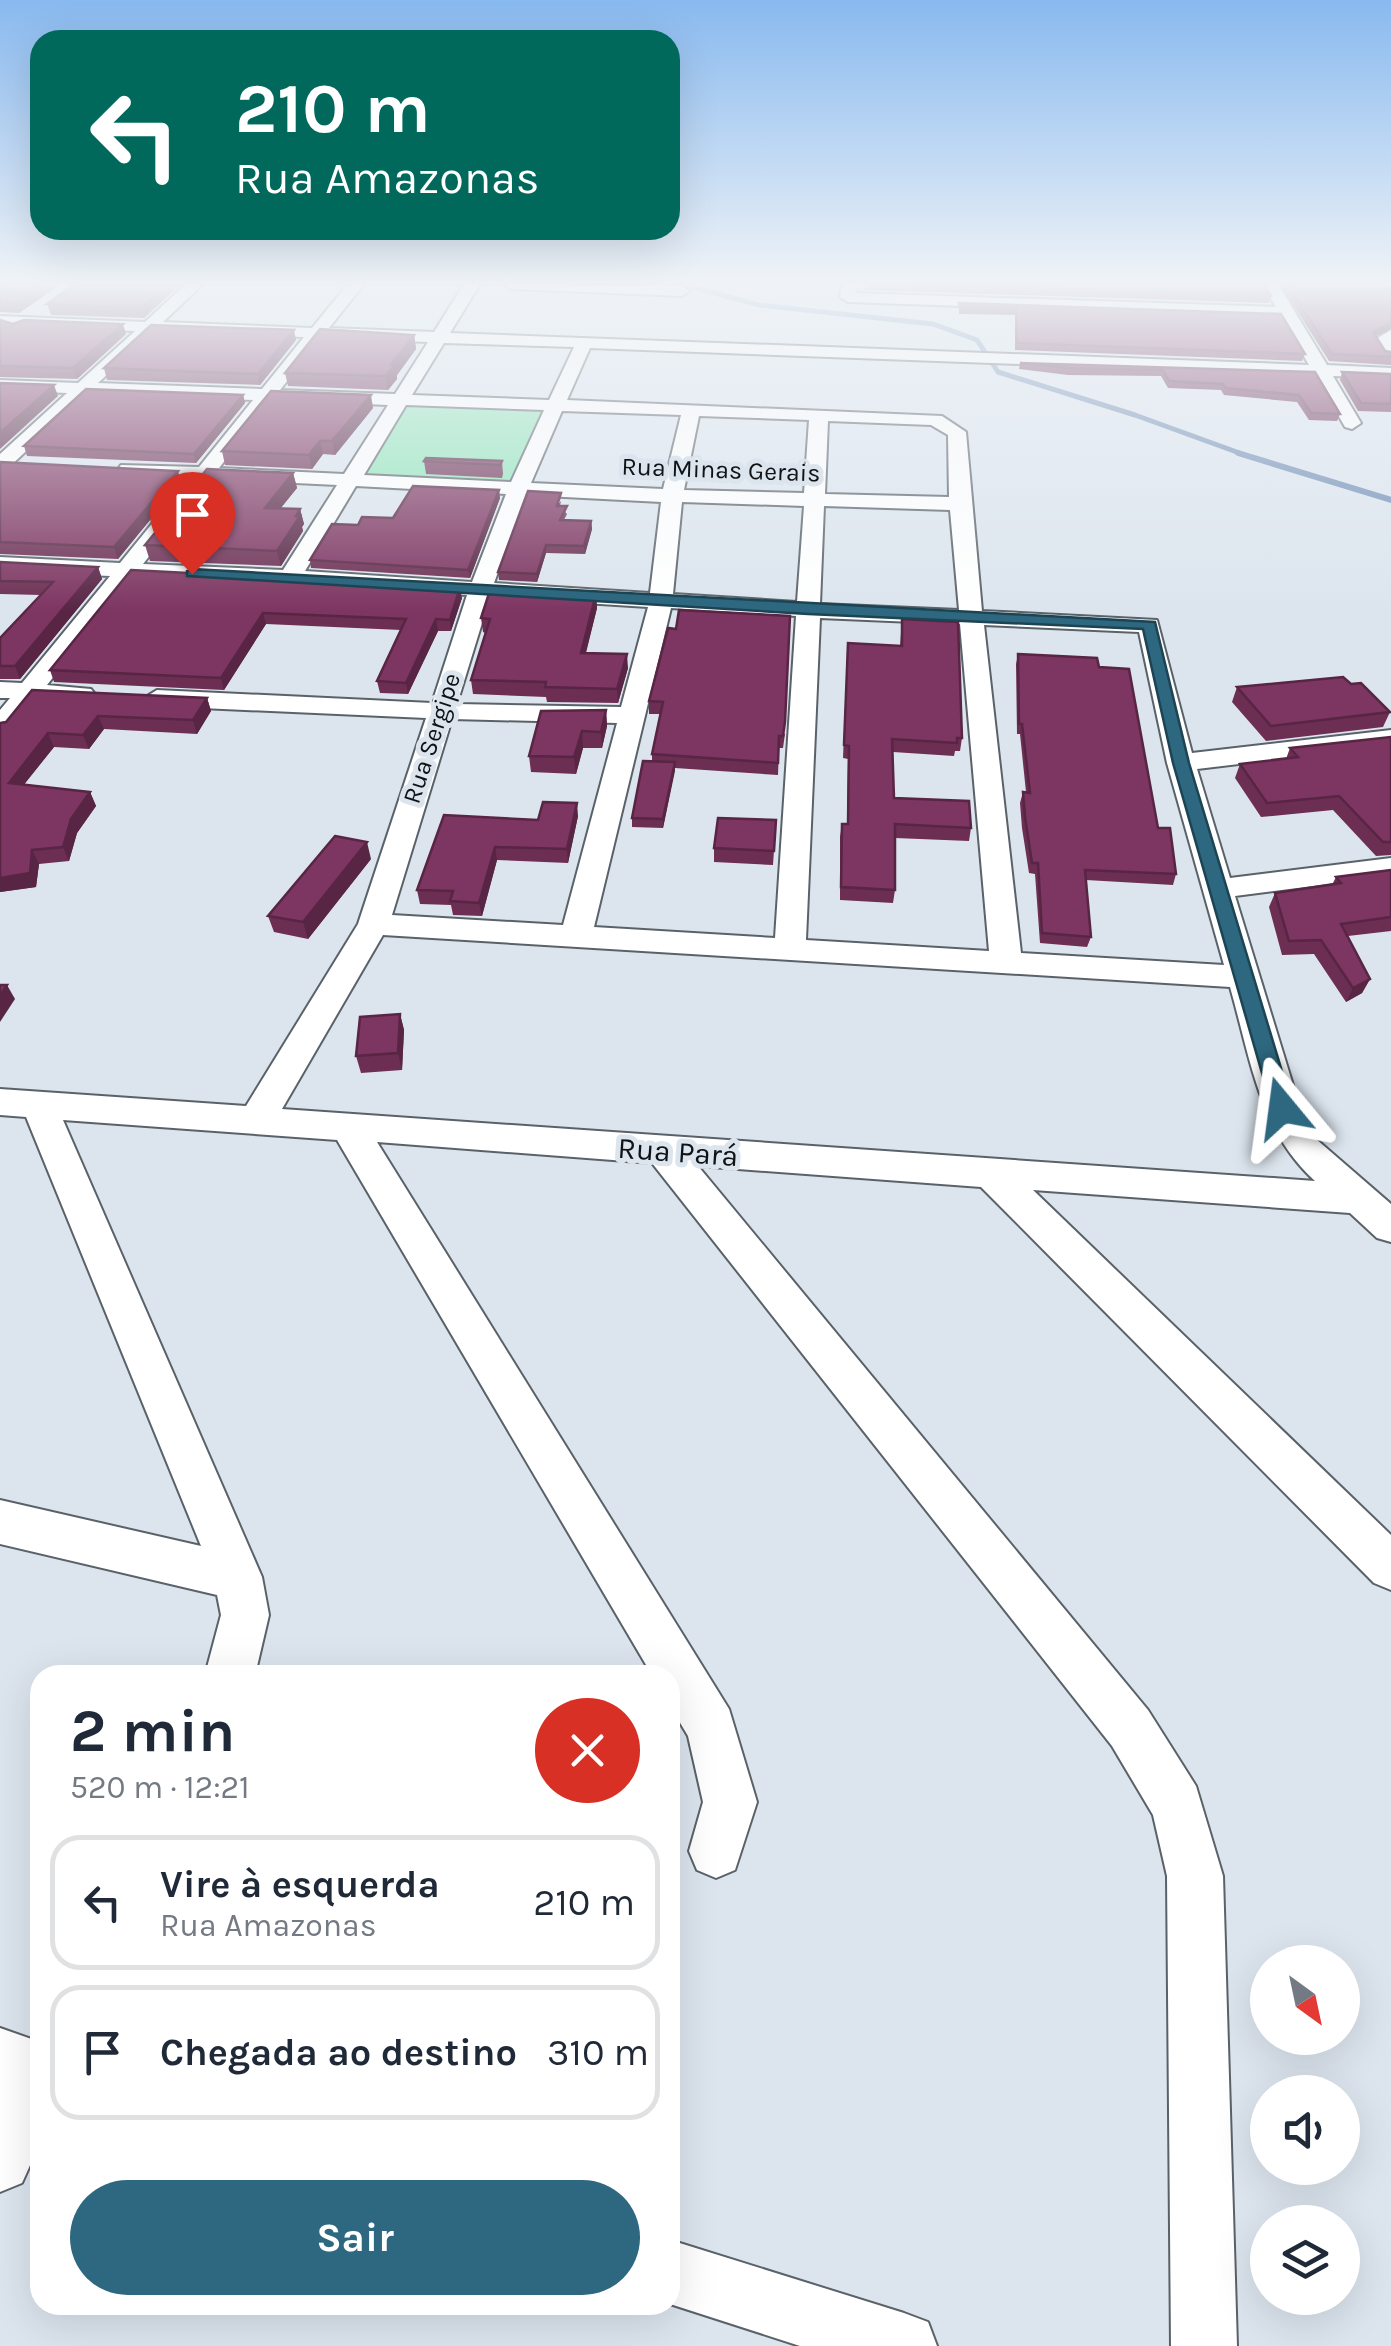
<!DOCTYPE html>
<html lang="pt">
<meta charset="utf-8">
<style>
:root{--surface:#fff;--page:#f6f6f7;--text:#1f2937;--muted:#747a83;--line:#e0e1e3;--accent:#2d6880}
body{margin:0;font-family:Karla,sans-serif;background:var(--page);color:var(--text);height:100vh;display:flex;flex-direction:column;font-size:38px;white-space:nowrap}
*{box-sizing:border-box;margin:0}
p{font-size:32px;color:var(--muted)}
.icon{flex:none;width:55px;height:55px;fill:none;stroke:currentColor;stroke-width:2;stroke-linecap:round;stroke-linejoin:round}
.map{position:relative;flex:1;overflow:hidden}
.side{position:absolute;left:30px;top:1665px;width:650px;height:650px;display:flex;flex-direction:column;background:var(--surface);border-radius:30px;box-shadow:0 10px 40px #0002}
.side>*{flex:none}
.banner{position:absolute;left:30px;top:30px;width:650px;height:210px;border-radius:30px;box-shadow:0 10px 40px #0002;background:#00695c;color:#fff;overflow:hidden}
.needle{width:65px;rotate:147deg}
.tools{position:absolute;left:1250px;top:1945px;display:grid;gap:20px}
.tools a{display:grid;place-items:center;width:110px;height:110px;border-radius:50%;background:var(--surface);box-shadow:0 10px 40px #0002;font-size:50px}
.pin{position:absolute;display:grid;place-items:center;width:85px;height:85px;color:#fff;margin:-102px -42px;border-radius:50% 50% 50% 0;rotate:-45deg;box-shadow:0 0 10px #0007}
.pin .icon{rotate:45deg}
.me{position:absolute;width:110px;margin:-55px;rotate:344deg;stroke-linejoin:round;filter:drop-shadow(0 0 8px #0008)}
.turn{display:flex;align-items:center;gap:35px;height:210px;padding:0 40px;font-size:45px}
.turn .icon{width:130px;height:130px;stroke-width:2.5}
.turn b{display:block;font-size:70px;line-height:85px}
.round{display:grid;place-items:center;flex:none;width:105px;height:105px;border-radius:52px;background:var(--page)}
.headline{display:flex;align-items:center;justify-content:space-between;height:170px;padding:0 40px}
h1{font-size:60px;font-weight:700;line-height:75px}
.action{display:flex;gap:20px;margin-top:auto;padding:20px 40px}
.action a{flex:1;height:115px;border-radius:60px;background:var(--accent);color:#fff;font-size:40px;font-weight:700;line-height:115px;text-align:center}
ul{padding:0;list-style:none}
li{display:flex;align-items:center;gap:30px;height:135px;margin:0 20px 15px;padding:0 20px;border:5px solid var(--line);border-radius:30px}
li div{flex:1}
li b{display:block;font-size:38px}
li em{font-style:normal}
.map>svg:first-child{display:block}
.green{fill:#90e5b9}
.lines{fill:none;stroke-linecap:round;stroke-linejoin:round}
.stream-far1{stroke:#708db5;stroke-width:5}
.stream{stroke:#708db5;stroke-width:6}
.minor-casing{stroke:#5a6269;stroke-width:4}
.minor{fill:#fff;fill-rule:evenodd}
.wall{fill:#6c2e53}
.shaded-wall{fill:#582544}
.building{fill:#7d3561;stroke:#582544;stroke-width:2.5}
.route{fill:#2d6880;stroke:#1d4453;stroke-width:2.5}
.labels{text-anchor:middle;stroke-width:10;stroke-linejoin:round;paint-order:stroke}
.far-street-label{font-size:25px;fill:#101316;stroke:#dce5ee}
.street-label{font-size:30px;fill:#101316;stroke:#dce5ee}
</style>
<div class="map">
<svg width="1391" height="2346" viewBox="0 0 1391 2346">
<rect width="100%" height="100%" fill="#dce5ee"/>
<polygon class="green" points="402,403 550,407 513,485 358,479"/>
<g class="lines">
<polyline class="stream-far1" points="681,284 759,305 933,324 977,340 998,372 1135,415 1245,455"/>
<polyline class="stream" points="1238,453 1391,500"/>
<g class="minor-casing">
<g id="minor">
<path d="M 186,284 L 203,284 L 163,322 L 312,328 L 348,284 L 364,284 L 329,328 L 434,332 L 464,284 L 480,284 L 450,333 L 1309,365 L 1281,317 L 848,302 L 840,297 L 842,284 L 858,284 L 856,293 L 1276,307 L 1262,284 L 1278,284 L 1327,365 L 1391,368 L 1391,378 L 1333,376 L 1361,423 L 1352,429 L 1345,427 L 1315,375 L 590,348 L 567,400 L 942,416 L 966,432 L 982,611 L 1157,620 L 1192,753 L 1391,730 L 1391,746 L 1197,769 L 1230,878 L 1391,858 L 1391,876 L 1235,896 L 1300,1108 L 1316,1139 L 1391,1204 L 1391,1242 L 1377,1238 L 1350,1213 L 1033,1190 L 1391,1535 L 1391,1590 L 1374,1583 L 981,1187 L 698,1166 L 1148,1710 L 1196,1786 L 1223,1876 L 1237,2346 L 1171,2346 L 1167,1876 L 1153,1815 L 1112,1746 L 652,1163 L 377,1142 L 729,1709 L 757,1802 L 735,1870 L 716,1878 L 697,1870 L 689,1851 L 703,1802 L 688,1736 L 670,1706 L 670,1675 L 652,1675 L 337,1140 L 63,1120 L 262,1577 L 269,1615 L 255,1675 L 205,1675 L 221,1615 L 217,1595 L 0,1544 L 0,1500 L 201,1546 L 26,1117 L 0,1115 L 0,1089 L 246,1106 L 358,924 L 426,718 L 157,706 L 144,698 L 157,690 L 432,703 L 467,595 L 133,577 L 47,685 L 91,689 L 95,694 L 91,699 L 36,699 L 9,733 L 0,735 L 0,710 L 10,698 L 0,698 L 0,682 L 22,683 L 110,576 L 0,571 L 0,557 L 120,563 L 189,478 L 128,475 L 118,469 L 121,465 L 199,467 L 253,400 L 87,394 L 7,469 L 0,471 L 0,454 L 67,393 L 0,390 L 0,380 L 78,383 L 135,331 L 0,326 L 0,316 L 145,322 ZM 153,332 L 304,337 L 262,389 L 98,383 ZM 321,338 L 428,342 L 395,394 L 280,390 ZM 444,343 L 574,347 L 549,400 L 412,395 ZM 272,400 L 388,405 L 344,474 L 219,468 ZM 406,405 L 544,410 L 511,482 L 364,475 ZM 562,411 L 681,415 L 663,489 L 531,483 ZM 699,416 L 809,420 L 804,493 L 684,490 ZM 828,421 L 931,425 L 948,435 L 949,497 L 825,494 ZM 210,479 L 337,485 L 283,570 L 143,564 ZM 356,486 L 506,494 L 472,582 L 305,571 ZM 526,495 L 661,502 L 650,593 L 494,583 ZM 682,502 L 804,506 L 797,602 L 673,594 ZM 824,506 L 950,510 L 959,610 L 820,604 ZM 490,597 L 648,607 L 621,707 L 457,704 ZM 671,608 L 796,616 L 775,938 L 594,927 ZM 820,618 L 960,624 L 989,951 L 806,940 ZM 984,625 L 1139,632 L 1167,763 L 1224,965 L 1021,953 ZM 452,719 L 617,723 L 563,925 L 392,915 ZM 383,935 L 1230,987 C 1250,1056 1259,1131 1315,1181 L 282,1109 Z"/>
<polygon points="503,284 682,286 690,291 682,296 511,289"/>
<polygon points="1391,330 1391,358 1385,357 1374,340"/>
<polygon points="0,2028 40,2042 40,2143 22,2183 0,2192"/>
<polygon points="670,2240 904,2313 928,2322 937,2346 800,2346 670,2304"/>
</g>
</g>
<use href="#minor" class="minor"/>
</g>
<g class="wall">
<polygon points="0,284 61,284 19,313 0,312"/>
<polygon points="75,284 181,284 144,318 51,315 47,304"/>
<polygon points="866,284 1265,284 1271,296 1269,303 865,290"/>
<polygon points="1280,284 1381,284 1376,336 1385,351 1391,352 1391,365 1329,361"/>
<polygon points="959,303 1281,314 1305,354 1302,361 1015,350 1015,315 959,314"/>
<polygon points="0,320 13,324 126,334 77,379 0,377"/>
<polygon points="414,335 416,349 397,375 397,379 388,390 288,386 285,373"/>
<polygon points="296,340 260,385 107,380 104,368"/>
<polygon points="1020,363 1315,372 1340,414 1337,421 1309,420 1297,402 1224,395 1221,390 1168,388 1161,376 1068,375 1019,369"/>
<polygon points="1342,372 1391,374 1391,412 1358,411 1340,380"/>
<polygon points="243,395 245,403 196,463 27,456 24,446"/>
<polygon points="373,408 335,455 323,454 312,469 225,465 222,451"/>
<polygon points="424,461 502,461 503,474 502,478 426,474"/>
<polygon points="0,462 181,482 118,559 0,554"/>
<polygon points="293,473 297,488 280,508 300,509 304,524 302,527 303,531 281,566 150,561 145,545"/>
<polygon points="500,498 470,578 311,568 310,560 358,525"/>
<polygon points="561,501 560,506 567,514 564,520 591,521 592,529 585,554 546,553 537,582 499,580 498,572"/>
<polygon points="0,562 98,567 102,579 20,679 0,679 0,638 41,595 0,594"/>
<polygon points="131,570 462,598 451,631 438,631 408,694 380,693 377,681 401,630 266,624 224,690 54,682 50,670"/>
<polygon points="596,594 597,608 586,653 628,668 618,703 547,702 546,697 473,694 471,680 485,633 483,632 481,618"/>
<polygon points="902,619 962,738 960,751 955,751 954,756 893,752 894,798 971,828 969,841 895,838 895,890 893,903 840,900 840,837 842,824 847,824 848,759 843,758 847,656 900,646"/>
<polygon points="668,628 785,734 783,748 779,748 778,775 675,768 663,828 632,827 632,818 652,761 652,754 660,714 649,714 649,701"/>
<polygon points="1018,654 1099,667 1176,874 1173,885 1086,880 1091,937 1087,947 1040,943 1035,874 1029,873 1022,828 1020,803 1023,792 1026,792 1020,734 1017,734 1016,664"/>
<polygon points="1351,684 1390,712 1383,727 1266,741 1232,702 1237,687"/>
<polygon points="207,698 211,711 197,734 104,729 89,749 54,747 24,784 90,792 96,806 77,833 69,861 39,864 36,887 0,892 0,723"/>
<polygon points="606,710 607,726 602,748 583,748 576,774 531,772 529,756"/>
<polygon points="1391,737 1391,855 1376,856 1333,810 1261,817 1235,778 1240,764 1286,759 1290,748"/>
<polygon points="578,816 568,863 497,860 482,916 453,915 451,905 420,904 417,890 538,820"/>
<polygon points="776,820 773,865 714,862 714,848"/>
<polygon points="371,859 308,939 274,932 268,916"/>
<polygon points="1391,870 1391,931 1348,936 1370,979 1362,993 1346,1002 1314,954 1282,955 1269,907 1275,893 1332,885 1336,877"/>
<polygon points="400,1014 404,1030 402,1070 361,1073 356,1056"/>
</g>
<g class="shaded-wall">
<polygon points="43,284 61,284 19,313 15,303"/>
<polygon points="167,284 181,284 144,318 141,308"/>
<polygon points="1391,323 1391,329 1370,339 1373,332"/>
<polygon points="123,324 126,334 77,379 73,368"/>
<polygon points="294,330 296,340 260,385 258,374"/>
<polygon points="414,335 416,349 397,375 397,379 388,390 386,376 391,365"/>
<polygon points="54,385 58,396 0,449 0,433"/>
<polygon points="243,395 245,403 196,463 194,454"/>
<polygon points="371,395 373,408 335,455 332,441"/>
<polygon points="320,441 323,454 312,469 309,455"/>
<polygon points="178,471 181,482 118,559 114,547"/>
<polygon points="293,473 297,488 269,523 265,508"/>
<polygon points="499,490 500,498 470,578 468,570"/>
<polygon points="300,509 304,524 302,527 303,531 281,566 277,551"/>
<polygon points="591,521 592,529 585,554 584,546"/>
<polygon points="546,545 546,553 537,582 537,574"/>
<polygon points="98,567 102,579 20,679 15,666"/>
<polygon points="460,587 462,598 451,631 450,620"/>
<polygon points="596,594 597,608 582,667 581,653"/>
<polygon points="263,613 266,624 224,690 221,678"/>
<polygon points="436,619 438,631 408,694 406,683"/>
<polygon points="627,654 628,668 618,703 617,689"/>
<polygon points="207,698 211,711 197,734 193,720"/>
<polygon points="606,710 607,726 602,748 601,732"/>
<polygon points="98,716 104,729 89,749 83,735"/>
<polygon points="582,731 583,748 576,774 574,757"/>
<polygon points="48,733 54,747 15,796 9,783"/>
<polygon points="675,762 675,771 663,828 663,819"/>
<polygon points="90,792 96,806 77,833 69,861 63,847 71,819"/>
<polygon points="577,803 578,816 568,863 567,849"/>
<polygon points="367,842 371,859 308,939 303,922"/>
<polygon points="495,847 497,860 482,916 479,903"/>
<polygon points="32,850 39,864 36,887 0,892 0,878"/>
<polygon points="1370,979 1362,993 1346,1002 1353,988"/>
<polygon points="7,985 15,999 0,1022 0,996"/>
<polygon points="400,1014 404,1030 402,1070 398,1053"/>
</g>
<g class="building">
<polygon points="0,284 43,284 15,303 0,302"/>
<polygon points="75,284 167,284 141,308 47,304"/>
<polygon points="912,284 1265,284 1271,296"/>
<polygon points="1287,284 1381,284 1391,288 1391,323 1373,332 1385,351 1391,352 1391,357 1332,354"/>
<polygon points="959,303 1281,314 1305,354 1017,343 1016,308 960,307"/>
<polygon points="0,320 13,324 24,320 123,324 73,368 0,366"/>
<polygon points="151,325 294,330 258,374 104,368"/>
<polygon points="320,329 414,335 391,365 395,365 386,376 285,373"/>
<polygon points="1020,363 1315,372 1340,414 1311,413 1299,395 1226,388 1223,384 1169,381 1163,370 1069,368"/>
<polygon points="1342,372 1391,374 1391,404 1361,403"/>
<polygon points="0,383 54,385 0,433"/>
<polygon points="86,389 243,395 194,454 24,446"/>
<polygon points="271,391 371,395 332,441 320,441 309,455 222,451"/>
<polygon points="426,458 502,461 500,465 424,461"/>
<polygon points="0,462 178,471 114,547 0,542"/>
<polygon points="207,469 293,473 265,508 300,509 296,516 300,516 277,551 145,545"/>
<polygon points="413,486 499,490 468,570 310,560 332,524 358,525 362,517 393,518"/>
<polygon points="528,491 561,493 557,506 567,506 560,520 591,521 584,546 546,545 537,574 498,572"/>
<polygon points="0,562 98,567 15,666 0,666 0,638 53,582 0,581"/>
<polygon points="131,570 460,587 450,620 436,619 406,683 377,681 406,619 263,613 221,678 50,670"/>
<polygon points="491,587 596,594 581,653 627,654 617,689 545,687 546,682 471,680 490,619 481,618"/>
<polygon points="679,610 790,616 785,722 783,736 779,736 778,763 652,754 663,702 649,701 668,628 676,629"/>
<polygon points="902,619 958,622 962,738 957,738 957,743 892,739 894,798 969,801 971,828 895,824 895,890 841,887 842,824 848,824 849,746 844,745 848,643 902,646"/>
<polygon points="1018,654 1097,658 1099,667 1129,669 1158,828 1170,828 1176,874 1085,870 1091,937 1042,933 1038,863 1032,863 1025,817 1023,792 1030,793 1022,724 1019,724"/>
<polygon points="1343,677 1351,684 1361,683 1390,712 1271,726 1237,687"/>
<polygon points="32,690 207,698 193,720 98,716 83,735 48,733 9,783 90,792 71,819 63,847 32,850 30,873 0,878 0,723 6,722"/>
<polygon points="606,710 601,732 582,731 574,757 529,756 541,711"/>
<polygon points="1391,737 1391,842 1383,842 1339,796 1267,803 1240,764 1298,757 1290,748"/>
<polygon points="643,761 675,762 663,819 632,818"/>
<polygon points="543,802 577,803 567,849 495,847 479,903 450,901 453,891 417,890 444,815 538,820"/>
<polygon points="718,818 776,820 774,851 714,848"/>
<polygon points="335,836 367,842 303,922 268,916"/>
<polygon points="1391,870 1391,917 1341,924 1370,979 1353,988 1321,940 1289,941 1275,893 1341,883 1336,877"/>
<polygon points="0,985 7,985 0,996"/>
<polygon points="400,1014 398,1053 356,1056 360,1017"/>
</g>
<linearGradient id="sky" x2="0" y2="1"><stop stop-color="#88b9ef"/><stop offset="0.46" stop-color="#eff3f7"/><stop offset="1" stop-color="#eff3f7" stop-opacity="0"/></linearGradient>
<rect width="1391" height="612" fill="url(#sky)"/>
<polygon class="route" points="192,569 1155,622 1189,763 1293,1108 1282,1116 1272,1108 1173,763 1143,629 808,614 187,576 187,571"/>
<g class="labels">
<g class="far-street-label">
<text transform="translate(721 469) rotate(2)" y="9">Rua Minas Gerais</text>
<text transform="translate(431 738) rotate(-72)" y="9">Rua Sergipe</text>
</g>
<g class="street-label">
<text transform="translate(678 1152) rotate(4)" y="10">Rua Pará</text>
</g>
</g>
</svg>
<div class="tools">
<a><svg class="needle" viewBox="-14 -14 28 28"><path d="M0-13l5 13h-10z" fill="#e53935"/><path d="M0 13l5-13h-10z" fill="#747a83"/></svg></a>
<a><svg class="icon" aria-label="sound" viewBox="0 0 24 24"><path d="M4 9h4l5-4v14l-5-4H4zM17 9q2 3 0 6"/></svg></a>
<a><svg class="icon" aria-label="layers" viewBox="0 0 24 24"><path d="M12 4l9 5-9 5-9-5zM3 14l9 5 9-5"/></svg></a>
</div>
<div class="pin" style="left:192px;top:574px;background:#d93025"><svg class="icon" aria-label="arrive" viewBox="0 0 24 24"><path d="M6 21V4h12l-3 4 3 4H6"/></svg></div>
<svg class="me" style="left:1282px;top:1108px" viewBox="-20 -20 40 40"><path d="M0-17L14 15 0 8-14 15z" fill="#2d6880" stroke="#fff" stroke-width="4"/></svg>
<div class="banner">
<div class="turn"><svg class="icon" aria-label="left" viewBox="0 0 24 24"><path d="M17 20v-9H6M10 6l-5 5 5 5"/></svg><div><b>210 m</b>Rua Amazonas</div></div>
</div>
<section class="side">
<div class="headline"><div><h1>2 min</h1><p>520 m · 12:21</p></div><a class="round" style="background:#d93025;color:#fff"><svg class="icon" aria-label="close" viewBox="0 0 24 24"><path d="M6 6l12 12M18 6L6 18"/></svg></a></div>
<ul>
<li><svg class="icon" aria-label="left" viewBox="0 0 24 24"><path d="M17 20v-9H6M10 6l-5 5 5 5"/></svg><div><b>Vire à esquerda</b><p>Rua Amazonas</p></div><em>210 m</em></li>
<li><svg class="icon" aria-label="arrive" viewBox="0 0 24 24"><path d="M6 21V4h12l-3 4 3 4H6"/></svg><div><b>Chegada ao destino</b></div><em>310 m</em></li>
</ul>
<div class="action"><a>Sair</a></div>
</section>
</div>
